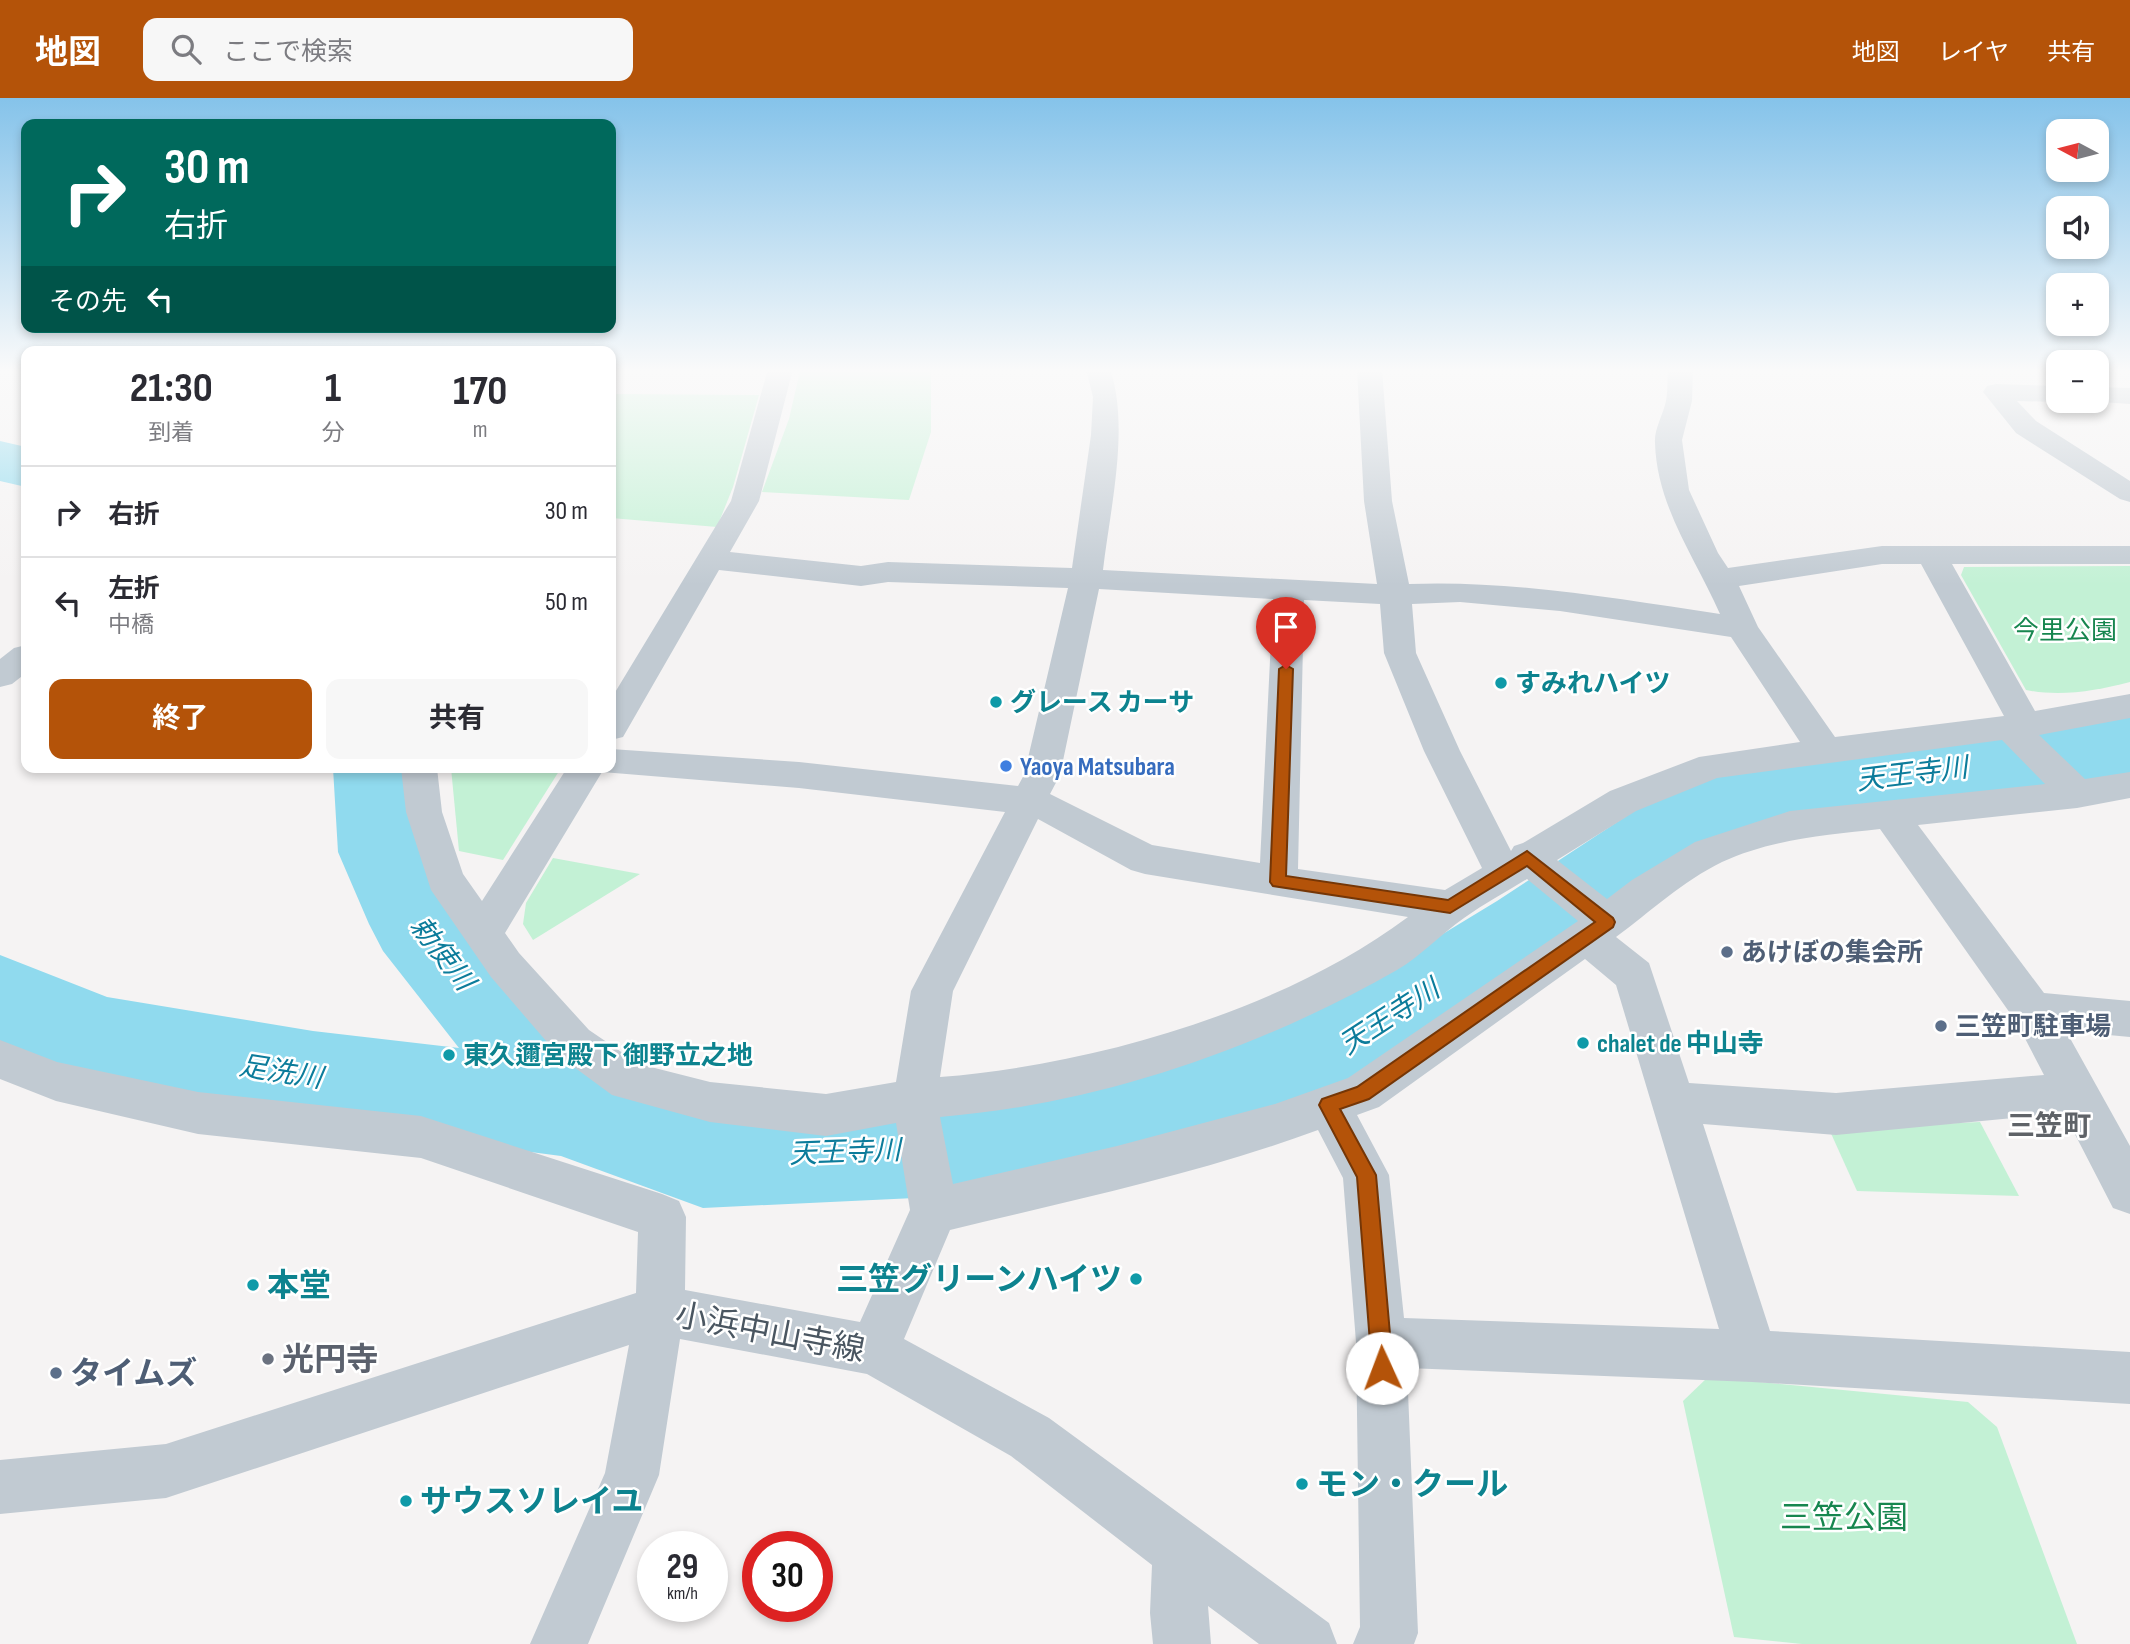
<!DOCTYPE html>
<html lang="ja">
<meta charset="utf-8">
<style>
:root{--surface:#fff;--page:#f7f7f7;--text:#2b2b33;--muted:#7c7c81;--line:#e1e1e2;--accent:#b45309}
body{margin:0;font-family:"Sofia Sans Condensed","Noto Sans JP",sans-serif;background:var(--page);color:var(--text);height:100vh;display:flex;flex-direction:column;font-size:26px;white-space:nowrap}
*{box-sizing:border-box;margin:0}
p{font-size:23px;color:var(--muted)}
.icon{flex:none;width:38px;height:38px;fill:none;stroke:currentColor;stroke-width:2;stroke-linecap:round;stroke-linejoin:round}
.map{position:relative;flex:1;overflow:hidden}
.sheet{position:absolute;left:21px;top:248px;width:595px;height:427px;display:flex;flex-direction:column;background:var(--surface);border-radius:14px;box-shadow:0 4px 10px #0003}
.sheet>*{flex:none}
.banner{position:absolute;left:21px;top:21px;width:595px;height:214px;border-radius:14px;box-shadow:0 4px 10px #0003;background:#00695c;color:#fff;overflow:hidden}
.needle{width:46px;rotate:277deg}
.tools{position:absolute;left:2046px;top:21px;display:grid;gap:14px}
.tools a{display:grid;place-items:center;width:63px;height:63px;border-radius:14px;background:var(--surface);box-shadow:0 4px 10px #0003;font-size:35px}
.speed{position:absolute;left:637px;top:1433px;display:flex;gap:14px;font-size:35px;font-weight:700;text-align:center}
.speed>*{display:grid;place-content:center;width:91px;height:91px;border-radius:50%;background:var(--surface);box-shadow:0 4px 10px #0003;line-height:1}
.speed small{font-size:18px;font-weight:400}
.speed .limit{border:10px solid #d22;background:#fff;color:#111}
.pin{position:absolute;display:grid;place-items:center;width:60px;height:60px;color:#fff;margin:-72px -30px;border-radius:50% 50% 50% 0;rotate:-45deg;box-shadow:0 0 7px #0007}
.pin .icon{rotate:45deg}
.me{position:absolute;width:77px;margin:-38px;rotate:358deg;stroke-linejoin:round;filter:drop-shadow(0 0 5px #0008)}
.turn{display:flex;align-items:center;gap:24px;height:147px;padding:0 28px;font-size:32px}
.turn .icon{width:91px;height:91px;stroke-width:2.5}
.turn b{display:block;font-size:49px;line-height:60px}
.then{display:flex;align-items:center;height:66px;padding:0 28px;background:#0003;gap:14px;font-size:26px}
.eta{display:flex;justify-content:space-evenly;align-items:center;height:119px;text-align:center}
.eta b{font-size:42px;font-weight:700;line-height:49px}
.button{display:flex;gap:14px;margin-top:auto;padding:14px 28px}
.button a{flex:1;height:80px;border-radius:14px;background:var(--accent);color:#fff;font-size:28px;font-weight:700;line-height:80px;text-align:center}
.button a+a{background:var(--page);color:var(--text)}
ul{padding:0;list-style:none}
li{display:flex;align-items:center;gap:21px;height:91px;padding:0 28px;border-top:2px solid var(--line)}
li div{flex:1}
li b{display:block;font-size:26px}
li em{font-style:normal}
header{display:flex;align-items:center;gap:42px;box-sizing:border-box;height:98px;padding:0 35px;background:var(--accent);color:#fff}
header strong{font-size:33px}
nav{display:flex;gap:38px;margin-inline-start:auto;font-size:24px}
.search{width:490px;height:63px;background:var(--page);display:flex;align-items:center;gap:18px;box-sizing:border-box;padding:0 24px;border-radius:14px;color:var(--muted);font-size:26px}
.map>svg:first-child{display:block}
.green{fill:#c3f1d5}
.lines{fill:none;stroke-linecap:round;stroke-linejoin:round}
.river{fill:#90daee;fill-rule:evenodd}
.minor{fill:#c1cad2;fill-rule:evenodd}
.route{fill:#b45309;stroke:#753606;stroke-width:2}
.culture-dot{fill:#0f9aa8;stroke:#fff;stroke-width:2.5}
.shop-dot{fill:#3f7fe0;stroke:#fff;stroke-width:2.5}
.service-dot{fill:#5c6f8a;stroke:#fff;stroke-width:2.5}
.worship-dot{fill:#6b7280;stroke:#fff;stroke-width:2.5}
.labels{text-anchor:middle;stroke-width:5;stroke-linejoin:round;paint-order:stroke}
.park-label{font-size:26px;fill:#17864f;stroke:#fff}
.culture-label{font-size:26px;font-weight:bold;fill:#0d838f;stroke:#fff;text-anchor:start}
.shop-label{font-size:26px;font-weight:bold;fill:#366cbe;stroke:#fff;text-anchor:start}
.service-label{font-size:26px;font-weight:bold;fill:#4e5e75;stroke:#fff;text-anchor:start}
.water-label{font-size:28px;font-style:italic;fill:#0c7c9b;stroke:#fff}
.neighbourhood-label{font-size:28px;font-weight:bold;fill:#5f6368;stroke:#fff}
.near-culture-label{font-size:32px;font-weight:bold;fill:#0d838f;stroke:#fff;text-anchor:start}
.near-street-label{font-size:32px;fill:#4a5661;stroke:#fff}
.near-worship-label{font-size:32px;font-weight:bold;fill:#5b616d;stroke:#fff;text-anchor:start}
.near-service-label{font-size:32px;font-weight:bold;fill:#4e5e75;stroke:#fff;text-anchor:start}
.near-park-label{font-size:32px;fill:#17864f;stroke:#fff}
</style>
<header>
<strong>地図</strong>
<div class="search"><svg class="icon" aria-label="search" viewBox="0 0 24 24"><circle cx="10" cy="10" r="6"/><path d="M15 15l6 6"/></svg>ここで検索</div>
<nav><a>地図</a><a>レイヤ</a><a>共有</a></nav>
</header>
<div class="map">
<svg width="2130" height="1546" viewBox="0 0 2130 1546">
<rect width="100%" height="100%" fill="#f5f3f3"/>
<g class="green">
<polygon points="931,271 931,334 909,402 762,394 789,321 800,273"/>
<polygon points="611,296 759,297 733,389 717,429 611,420"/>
<path d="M 2130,468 L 2130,584 C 2096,593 2060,599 2026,592 L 1961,477 L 1964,469 Z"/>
<polygon points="451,670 561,670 503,762 459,753"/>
<polygon points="553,760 640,776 533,842 523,826 526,805"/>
<polygon points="1980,1024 2019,1098 1857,1093 1829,1031"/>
<polygon points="1708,1279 1968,1304 1997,1329 2077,1546 1802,1546 1734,1539 1683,1303"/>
</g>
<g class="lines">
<g class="river">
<polygon points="0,343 26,349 26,389 0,383"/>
<polygon points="2130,618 2130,678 1762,726 1702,757 1563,857 1372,986 1132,1059 978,1097 703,1110 561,1058 313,1025 100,986 0,945 0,857 107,899 313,933 459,950 383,853 369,826 338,754 333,670 417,670 428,754 450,800 608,977 703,1008 978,997 1132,963 1311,916 1497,803 1640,709 1715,673 1746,664"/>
</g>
<g class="minor">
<path d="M 768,271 L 793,271 L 759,403 L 730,454 L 861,468 L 888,464 L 1072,470 L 1091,337 L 1093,299 L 1086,271 L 1110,271 C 1130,329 1110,411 1103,472 L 1377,486 L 1364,403 L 1357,271 L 1382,271 L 1392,403 L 1409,486 C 1513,482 1617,501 1720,516 C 1695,459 1657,409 1655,345 C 1654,331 1663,317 1666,303 C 1668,293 1667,281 1668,271 L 1693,271 L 1692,303 L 1682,342 L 1689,392 L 1718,455 L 1728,470 L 1882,448 L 2130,448 L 2130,466 L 1952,466 L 2035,613 L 2130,596 L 2130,620 L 2039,637 L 2085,681 L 2130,674 L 2130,700 L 2077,710 L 1918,727 L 2044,895 L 2130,903 L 2130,939 L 2066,933 L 2130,1048 L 2130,1116 L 2113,1110 L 2064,1015 L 1836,1037 L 1703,1026 L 1770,1233 L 2130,1254 L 2130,1306 L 1752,1284 L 1407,1270 L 1418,1535 L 1414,1546 L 1353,1546 L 1360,1529 L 1356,1244 L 1343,1080 L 1318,1032 C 1199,1076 1073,1102 950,1132 L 904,1241 L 1049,1320 L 1329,1525 L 1337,1546 L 1259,1546 L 1208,1508 L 1211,1546 L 1153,1546 L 1150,1515 L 1152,1467 L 1011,1358 L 867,1276 L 680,1241 L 659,1377 L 588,1546 L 530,1546 L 605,1375 L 629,1247 L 166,1400 L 0,1416 L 0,1362 L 166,1346 L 636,1195 L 638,1134 L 421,1060 L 198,1036 L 56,1003 L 0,981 L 0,942 L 57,964 L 198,994 L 421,1018 L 662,1096 L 679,1103 L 686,1119 L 685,1192 L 860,1224 L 910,1112 L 896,1025 L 826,1038 L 710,1024 L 612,997 L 559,958 L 491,879 L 431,792 L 406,714 L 401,670 L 437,670 L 442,714 L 463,776 L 482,803 L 567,670 L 611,670 L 611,651 L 799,664 L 1018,688 L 1024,677 L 1068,490 L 888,484 L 861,488 L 719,472 L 623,639 L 611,642 L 611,601 L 731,403 ZM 1882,466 L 1921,466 L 2004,618 L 1835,639 L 1758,529 L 1739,488 ZM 1099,491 L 1273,501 L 1260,765 L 1152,747 L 1050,696 L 1060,677 ZM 1304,502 L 1380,506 L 1384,555 L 1424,653 L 1482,770 L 1445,792 L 1298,771 ZM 1460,504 L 1560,513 L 1731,539 L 1800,644 L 1699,659 L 1610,693 L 1523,745 L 1514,748 L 1511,753 L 1460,653 L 1416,555 L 1412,506 ZM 2002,642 L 2045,686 L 1790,713 L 1695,744 L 1632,782 L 1607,801 L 1557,762 L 1636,713 L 1717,680 ZM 602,674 L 799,690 L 1005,714 L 911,893 L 896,984 L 826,996 L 710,984 L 639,966 L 589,932 L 519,855 L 505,835 ZM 1038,721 L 1131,772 L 1145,776 L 1408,819 C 1284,912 1094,967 940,979 L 953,893 ZM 1880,731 L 2017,925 L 2044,977 L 1836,995 L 1689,985 L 1649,865 L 1616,839 C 1650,814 1683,783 1722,764 C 1772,741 1826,737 1880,731 ZM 1527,781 L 1578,823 L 1348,980 L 1275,1006 L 1117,1048 L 953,1086 L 940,1019 C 1100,1006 1258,951 1397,872 C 1421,858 1441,836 1464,820 C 1484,806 1506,794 1527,781 ZM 1585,861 L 1616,887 L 1719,1231 L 1404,1220 L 1389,1077 L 1357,1017 L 1379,1009 Z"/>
<polygon points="1996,286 2058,288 2058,303 2062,303 2058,304 2017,303 2036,323 2130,383 2130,404 2120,401 2016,335 1983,294 1987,288"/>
<polygon points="2096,289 2130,290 2130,306 2088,303 2096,303"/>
<polygon points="26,547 26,575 12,586 0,589 0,561 14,550"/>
</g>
</g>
<linearGradient id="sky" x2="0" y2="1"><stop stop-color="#85c3ea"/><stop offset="0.56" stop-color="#fafafa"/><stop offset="1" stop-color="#fafafa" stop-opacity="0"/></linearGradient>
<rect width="2130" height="487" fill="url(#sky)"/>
<polygon class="route" points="1286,567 1293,571 1286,778 1448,802 1527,753 1613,820 1615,824 1613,829 1369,1001 1340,1011 1376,1077 1393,1270 1390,1278 1382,1281 1375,1278 1372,1270 1357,1079 1319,1007 1322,1001 1357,989 1595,824 1527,768 1450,815 1273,788 1270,784 1279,571"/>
<g class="culture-dot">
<circle cx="1501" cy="585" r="7"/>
<circle cx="996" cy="604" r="7"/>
<circle cx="1583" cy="945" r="7"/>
<circle cx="449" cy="957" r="7"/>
<circle cx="1136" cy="1181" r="7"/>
<circle cx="253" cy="1187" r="7"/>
<circle cx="1302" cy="1386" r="7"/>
<circle cx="406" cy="1403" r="7"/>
</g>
<circle class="shop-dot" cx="1006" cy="668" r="7"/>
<g class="service-dot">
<circle cx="1727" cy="854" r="7"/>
<circle cx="1941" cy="928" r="7"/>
<circle cx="56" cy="1275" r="7"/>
</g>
<circle class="worship-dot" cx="268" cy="1261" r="7"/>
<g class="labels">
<g class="park-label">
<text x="2065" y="541">今里公園</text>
</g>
<g class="culture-label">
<text x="1515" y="594">すみれハイツ</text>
<text x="1010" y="613">グレース カーサ</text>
<text x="1597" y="954">chalet de 中山寺</text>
<text x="463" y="966">東久邇宮殿下 御野立之地</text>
</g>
<g class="shop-label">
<text x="1020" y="677">Yaoya Matsubara</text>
</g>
<g class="service-label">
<text x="1741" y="863">あけぼの集会所</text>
<text x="1955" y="937">三笠町駐車場</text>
</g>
<g class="water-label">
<text transform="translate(1912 675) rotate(-7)" y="10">天王寺川</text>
<text transform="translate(443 855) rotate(52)" y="10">勅使川</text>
<text transform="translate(1389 918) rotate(-33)" y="10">天王寺川</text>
<text transform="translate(281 973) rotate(9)" y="10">足洗川</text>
<text transform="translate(845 1053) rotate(-2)" y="10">天王寺川</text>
</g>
<g class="neighbourhood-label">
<text x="2049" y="1037">三笠町</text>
</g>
<g class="near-culture-label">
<text x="1122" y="1192" text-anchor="end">三笠グリーンハイツ</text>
<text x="267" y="1198">本堂</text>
<text x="1316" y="1397">モン・クール</text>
<text x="420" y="1414">サウスソレイユ</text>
</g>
<g class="near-street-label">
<text transform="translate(770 1234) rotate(11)" y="11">小浜中山寺線</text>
</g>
<g class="near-worship-label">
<text x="282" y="1272">光円寺</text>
</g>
<g class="near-service-label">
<text x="70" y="1286">タイムズ</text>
</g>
<g class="near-park-label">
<text x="1844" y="1430">三笠公園</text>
</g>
</g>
</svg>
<div class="tools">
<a><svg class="needle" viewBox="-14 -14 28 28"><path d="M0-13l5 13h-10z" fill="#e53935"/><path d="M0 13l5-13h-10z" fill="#7c7c81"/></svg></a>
<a><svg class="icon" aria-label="sound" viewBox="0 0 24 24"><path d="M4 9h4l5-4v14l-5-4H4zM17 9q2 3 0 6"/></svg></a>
<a>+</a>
<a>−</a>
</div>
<div class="speed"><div>29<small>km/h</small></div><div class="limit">30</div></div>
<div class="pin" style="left:1286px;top:571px;background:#d93025"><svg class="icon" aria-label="arrive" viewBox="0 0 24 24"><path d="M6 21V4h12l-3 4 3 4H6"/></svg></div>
<svg class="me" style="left:1382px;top:1270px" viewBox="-20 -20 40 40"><circle r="19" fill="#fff"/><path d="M0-13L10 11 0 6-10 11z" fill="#b45309"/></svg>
<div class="banner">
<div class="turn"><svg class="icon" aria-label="right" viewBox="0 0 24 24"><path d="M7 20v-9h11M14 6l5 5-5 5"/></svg><div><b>30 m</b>右折</div></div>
<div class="then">その先<svg class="icon" aria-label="left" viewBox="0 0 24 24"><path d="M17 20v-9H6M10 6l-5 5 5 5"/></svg></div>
</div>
<section class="sheet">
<div class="eta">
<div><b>21:30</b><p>到着</p></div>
<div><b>1</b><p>分</p></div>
<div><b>170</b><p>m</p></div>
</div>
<ul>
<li><svg class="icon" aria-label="right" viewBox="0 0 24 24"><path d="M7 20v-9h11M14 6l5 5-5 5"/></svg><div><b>右折</b></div><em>30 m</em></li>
<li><svg class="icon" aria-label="left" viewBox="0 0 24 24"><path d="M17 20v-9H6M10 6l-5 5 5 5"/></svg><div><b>左折</b><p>中橋</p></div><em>50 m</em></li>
</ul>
<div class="button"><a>終了</a><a>共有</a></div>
</section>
</div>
